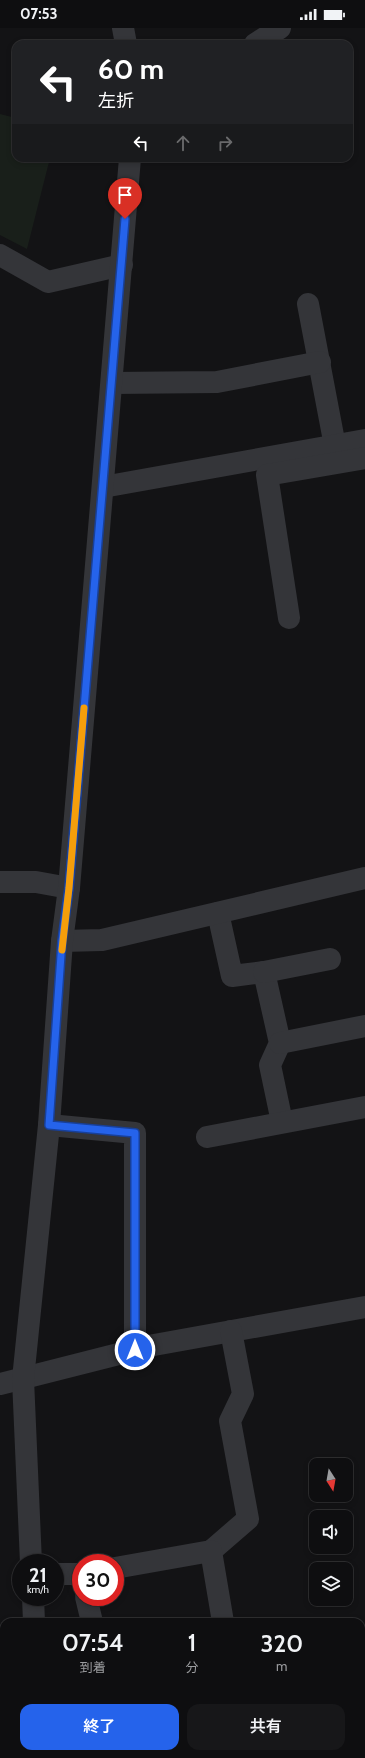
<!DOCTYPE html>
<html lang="ja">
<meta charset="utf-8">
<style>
:root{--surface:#0e0e10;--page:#171719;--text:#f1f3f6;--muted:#9b9c9f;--line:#2e2e30;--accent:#2563eb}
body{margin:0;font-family:Cabin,"Noto Sans JP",sans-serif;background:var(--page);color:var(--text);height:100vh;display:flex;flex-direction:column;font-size:15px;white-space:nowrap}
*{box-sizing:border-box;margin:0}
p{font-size:13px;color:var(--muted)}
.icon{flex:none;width:22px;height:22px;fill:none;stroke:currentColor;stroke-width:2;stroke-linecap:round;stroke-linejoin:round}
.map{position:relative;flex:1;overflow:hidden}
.panel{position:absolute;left:0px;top:1590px;width:365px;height:140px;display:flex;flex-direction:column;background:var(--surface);border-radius:12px 12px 0 0;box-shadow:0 2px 6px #0003,0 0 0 1px var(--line)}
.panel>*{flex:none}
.hud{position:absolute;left:12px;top:12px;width:341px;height:122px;border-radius:12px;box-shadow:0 2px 6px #0003,0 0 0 1px var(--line);background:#202124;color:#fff;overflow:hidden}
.needle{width:26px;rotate:169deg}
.buttons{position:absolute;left:309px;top:1430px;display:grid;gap:8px}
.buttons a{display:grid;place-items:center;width:44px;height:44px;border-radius:8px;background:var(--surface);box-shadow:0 2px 6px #0003,0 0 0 1px var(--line);font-size:20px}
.speed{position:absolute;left:12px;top:1526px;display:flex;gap:8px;font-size:20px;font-weight:700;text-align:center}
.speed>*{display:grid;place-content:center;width:52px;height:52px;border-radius:50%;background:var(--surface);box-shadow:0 2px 6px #0003,0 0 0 1px var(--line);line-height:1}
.speed small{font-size:10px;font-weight:400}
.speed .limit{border:6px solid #d22;background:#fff;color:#111}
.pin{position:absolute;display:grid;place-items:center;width:34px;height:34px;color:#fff;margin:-41px -17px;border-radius:50% 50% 50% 0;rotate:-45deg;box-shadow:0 0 4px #0007}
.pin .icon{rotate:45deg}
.me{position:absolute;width:44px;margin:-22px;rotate:0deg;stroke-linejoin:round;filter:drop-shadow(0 0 3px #0008)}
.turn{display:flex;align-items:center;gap:14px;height:84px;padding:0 20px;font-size:18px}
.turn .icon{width:52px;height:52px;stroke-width:2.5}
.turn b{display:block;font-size:28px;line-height:34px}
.lanes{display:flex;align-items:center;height:38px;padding:0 20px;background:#0003;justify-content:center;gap:20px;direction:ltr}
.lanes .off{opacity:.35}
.eta{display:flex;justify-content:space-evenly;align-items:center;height:68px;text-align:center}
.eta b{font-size:24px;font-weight:600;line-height:28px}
.button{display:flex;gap:8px;margin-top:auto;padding:8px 20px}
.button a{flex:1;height:46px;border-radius:12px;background:var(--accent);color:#fff;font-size:16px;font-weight:600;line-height:46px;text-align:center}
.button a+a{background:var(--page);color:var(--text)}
.status{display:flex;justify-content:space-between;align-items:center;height:28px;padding:0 20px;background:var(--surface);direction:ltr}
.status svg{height:11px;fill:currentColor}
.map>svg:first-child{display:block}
.green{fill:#191f1a}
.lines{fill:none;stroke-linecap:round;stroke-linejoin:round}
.minor{stroke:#343539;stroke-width:22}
.route-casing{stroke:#184099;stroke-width:10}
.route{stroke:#2563eb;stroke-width:7}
.slow{stroke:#f59e0b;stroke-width:7}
</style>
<div class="status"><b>07:53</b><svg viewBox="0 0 49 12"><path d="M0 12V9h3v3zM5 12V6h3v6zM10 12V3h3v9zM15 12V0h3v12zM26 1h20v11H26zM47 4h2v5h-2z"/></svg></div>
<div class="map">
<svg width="365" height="1730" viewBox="0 0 365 1730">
<rect width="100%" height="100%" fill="#131315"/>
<polygon class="green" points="0,86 16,90 16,130 50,130 27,221 0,207"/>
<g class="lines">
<g class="minor">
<polyline points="123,0 126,16"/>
<polyline points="255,16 280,0"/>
<polyline points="0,227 48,254 122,237"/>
<polyline points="308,276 335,418"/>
<polyline points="112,355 217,354 320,334"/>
<polyline points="103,459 365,412"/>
<polyline points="289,590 267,447 365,430"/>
<polyline points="0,854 36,854 69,860"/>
<polyline points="218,885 232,948 264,944 280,1015 270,1037 282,1094"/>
<polyline points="62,913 102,912 365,850"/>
<polyline points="264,944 330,931"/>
<polyline points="280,1015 365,998"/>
<polyline points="49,1097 135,1105 135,1322"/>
<polyline points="207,1109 365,1079"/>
<polyline points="0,1356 154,1317 365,1279"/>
<polyline points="211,1523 248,1491 230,1393 243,1366 231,1303"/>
<polyline points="31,1535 23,1351 49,1097 62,913 69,860 130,130"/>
<polyline points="115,1540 211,1523 223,1594"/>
<polyline points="55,1546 81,1546"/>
<polyline points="33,1569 34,1594"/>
<polyline points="86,1569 92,1594"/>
<polyline points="0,1711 4,1712"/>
<polyline points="41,1726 41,1730"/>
<polyline points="245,1726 245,1730"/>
</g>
</g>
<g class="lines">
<g class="route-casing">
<polyline id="route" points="125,191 69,860 62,913 49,1097 135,1105 135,1322"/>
</g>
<use href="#route" class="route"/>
<polyline class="slow" points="62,922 69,860 84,680"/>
</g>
</svg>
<div class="buttons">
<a><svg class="needle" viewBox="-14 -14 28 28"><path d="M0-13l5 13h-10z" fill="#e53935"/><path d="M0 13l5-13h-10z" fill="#9b9c9f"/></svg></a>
<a><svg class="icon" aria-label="sound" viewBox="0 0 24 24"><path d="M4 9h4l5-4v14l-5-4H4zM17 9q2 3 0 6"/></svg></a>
<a><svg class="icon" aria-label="layers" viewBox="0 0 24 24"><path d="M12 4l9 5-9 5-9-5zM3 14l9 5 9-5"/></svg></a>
</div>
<div class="speed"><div>21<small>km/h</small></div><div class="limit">30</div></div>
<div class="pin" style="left:125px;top:191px;background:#d93025"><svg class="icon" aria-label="arrive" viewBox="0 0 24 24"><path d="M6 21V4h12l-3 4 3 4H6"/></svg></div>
<svg class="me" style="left:135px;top:1322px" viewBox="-20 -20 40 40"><circle r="17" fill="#2563eb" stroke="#fff" stroke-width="3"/><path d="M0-11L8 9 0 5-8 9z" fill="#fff"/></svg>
<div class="hud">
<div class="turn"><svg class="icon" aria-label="left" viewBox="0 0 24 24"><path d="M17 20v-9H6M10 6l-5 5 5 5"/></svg><div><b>60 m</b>左折</div></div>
<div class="lanes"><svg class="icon" aria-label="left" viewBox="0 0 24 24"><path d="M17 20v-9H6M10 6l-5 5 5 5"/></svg><svg class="icon off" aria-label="ahead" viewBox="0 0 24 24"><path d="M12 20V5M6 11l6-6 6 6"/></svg><svg class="icon off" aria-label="right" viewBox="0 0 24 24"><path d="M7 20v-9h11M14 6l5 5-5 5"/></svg></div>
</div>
<section class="panel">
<div class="eta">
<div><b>07:54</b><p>到着</p></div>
<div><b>1</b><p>分</p></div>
<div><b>320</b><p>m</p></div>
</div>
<div class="button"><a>終了</a><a>共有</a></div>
</section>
</div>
